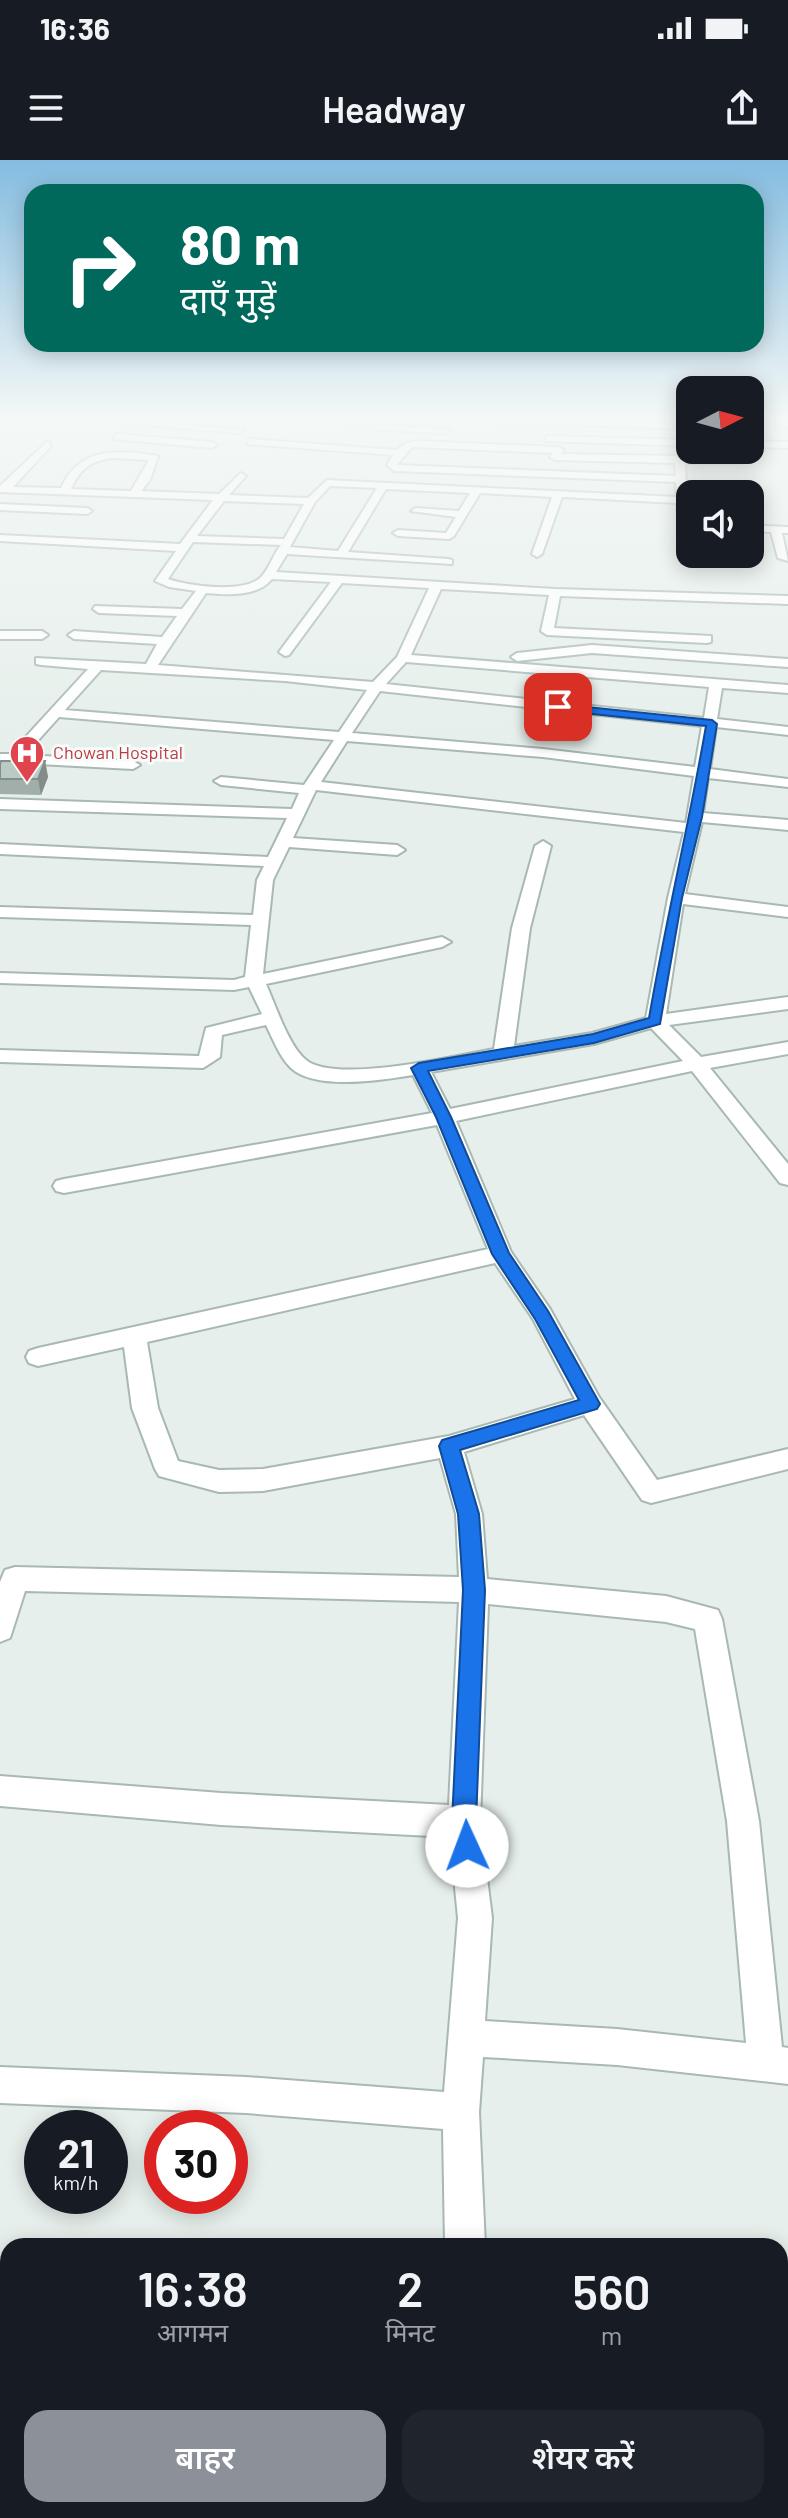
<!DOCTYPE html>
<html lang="hi">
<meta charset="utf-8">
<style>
:root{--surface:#171b24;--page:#20242c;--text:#f1f3f6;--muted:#9ea1a6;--accent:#8c9099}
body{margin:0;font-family:Barlow,"Noto Sans Devanagari",sans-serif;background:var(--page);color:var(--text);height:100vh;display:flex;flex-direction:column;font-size:30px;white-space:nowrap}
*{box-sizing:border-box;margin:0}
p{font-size:26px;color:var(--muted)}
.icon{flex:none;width:44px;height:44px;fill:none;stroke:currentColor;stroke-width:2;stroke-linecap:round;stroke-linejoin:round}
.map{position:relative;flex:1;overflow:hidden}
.panel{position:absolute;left:0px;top:2078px;width:788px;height:280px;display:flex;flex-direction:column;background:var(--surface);border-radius:24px 24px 0 0;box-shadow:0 4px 20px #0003}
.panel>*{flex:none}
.guide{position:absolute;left:24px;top:24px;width:740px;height:168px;border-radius:24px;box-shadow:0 4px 20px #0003;background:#00695c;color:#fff;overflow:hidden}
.needle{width:52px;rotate:84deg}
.controls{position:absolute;left:676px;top:216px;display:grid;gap:16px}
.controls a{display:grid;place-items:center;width:88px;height:88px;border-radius:16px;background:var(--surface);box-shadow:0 4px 20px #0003;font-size:40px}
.speed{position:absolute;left:24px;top:1950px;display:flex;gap:16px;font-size:40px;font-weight:700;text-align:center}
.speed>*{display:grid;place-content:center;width:104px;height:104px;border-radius:50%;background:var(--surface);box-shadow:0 4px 20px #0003;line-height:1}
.speed small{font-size:20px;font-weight:400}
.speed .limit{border:12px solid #d22;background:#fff;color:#111}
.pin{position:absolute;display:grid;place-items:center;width:68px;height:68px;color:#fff;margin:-34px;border-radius:16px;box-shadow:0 4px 12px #0006}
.me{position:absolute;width:88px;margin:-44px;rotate:358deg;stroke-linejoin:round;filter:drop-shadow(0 0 6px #0008)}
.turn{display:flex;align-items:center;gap:28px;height:168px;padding:0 24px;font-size:36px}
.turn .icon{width:104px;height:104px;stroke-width:2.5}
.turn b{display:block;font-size:56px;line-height:68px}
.eta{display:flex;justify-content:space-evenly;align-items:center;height:136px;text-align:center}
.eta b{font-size:48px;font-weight:600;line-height:56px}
.button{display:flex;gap:16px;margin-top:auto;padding:16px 24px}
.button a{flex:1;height:92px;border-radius:24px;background:var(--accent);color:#fff;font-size:32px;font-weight:600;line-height:92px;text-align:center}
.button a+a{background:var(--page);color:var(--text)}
.status{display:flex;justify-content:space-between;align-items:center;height:56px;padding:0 40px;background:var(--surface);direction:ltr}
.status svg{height:22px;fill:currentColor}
header{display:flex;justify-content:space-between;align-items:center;height:104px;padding:0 24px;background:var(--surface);font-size:36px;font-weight:600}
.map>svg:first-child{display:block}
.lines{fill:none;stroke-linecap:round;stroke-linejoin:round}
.minor-casing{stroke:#a8b8b2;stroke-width:4}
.minor{fill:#fff;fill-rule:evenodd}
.wall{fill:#a1aea9}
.shaded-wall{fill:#838d89}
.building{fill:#bbcac4;stroke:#838d89;stroke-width:2}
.route{fill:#1a73e8;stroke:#114b97;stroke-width:2}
.labels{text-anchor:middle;stroke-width:6;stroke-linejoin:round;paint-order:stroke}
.far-health-label{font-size:18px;fill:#be3a42;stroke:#f7fbf9;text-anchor:start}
</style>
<div class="status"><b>16:36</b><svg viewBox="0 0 49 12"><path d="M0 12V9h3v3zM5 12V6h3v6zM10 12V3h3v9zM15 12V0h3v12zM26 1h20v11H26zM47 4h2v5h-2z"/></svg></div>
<header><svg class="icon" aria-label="menu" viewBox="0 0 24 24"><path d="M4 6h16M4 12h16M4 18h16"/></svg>Headway<svg class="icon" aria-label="share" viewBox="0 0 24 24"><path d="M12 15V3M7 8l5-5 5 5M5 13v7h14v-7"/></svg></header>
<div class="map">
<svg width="788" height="2358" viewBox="0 0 788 2358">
<rect width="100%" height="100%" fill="#e6efeb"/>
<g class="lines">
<g class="minor-casing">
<g id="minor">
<polygon points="49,257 91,257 244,270 240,273"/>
<polygon points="271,257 375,260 381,264 449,270 445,273 378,270 372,265"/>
<polygon points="420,257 690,263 690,269 424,260"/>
<polygon points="764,257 788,262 788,268 765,259"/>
<polygon points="116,274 212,282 217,285 212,288 113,279"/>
<polygon points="548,276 690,280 690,286 545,281"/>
<path d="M 250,279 L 397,290 L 406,283 L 418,281 L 559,287 L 564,290 L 561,294 L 737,297 L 735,290 L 745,290 L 748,300 L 743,303 L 685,303 L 686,322 L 725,324 L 730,327 L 725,330 L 686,328 L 692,405 L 682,403 L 677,343 L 562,337 L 542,394 L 537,397 L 532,394 L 552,337 L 480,333 L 454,376 L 449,379 L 398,376 L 393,373 L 398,370 L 446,373 L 456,357 L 411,351 L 416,348 L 459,351 L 470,333 L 386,329 L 348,392 L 448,399 L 452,400 L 452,404 L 287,394 L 276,412 L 555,429 L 788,436 L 788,444 L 560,436 L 554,468 L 711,476 L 711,482 L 707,483 L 547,475 L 541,471 L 549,435 L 441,429 L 411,495 L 788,525 L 788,533 L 722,528 L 717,559 L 788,567 L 788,575 L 716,567 L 710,609 L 788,619 L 788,627 L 708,618 L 703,653 L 788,660 L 788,670 L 702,662 L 685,734 L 788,747 L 788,757 L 683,744 L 666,854 L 788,837 L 788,849 L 669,865 L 701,897 L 788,882 L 788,894 L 710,908 L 788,1004 L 788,1025 L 780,1023 L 692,911 L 456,961 L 511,1092 L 550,1149 L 599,1237 L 657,1320 L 788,1289 L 788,1309 L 651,1343 L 642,1340 L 584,1255 L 464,1292 L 482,1354 L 487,1419 L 666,1436 L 718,1450 L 722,1459 L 759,1661 L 782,1887 L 788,1888 L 788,1924 L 617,1905 L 483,1897 L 479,1952 L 485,2086 L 445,2086 L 443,1969 L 246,1953 L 0,1943 L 0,1907 L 246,1917 L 444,1932 L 458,1758 L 450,1677 L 221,1665 L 0,1646 L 0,1616 L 221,1633 L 449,1645 L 459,1442 L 25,1431 L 10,1478 L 0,1482 L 0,1422 L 5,1410 L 15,1407 L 459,1417 L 456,1354 L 440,1298 L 263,1331 L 219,1332 L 159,1316 L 155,1309 L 132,1248 L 124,1187 L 38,1206 L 29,1203 L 26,1197 L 29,1191 L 38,1188 L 488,1089 L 437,965 L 64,1033 L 56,1031 L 53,1026 L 56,1021 L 64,1019 L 432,953 L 413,915 C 382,920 316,931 291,908 C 279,896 273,879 266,865 L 222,875 L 220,897 L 203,908 L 0,902 L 0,890 L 199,896 L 206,868 L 262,854 L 249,827 L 234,830 L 0,823 L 0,813 L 234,820 L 245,817 L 251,765 L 0,757 L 0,747 L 253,755 L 257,720 L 264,706 L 0,694 L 0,684 L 268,697 L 287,658 L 0,649 L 0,639 L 292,649 L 299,633 L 221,625 L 214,621 L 221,617 L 304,625 L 334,580 L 59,557 L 25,595 L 133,601 L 140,605 L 133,609 L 0,602 L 0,594 L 10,594 L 88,509 L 41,505 L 36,504 L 36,498 L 146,504 L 157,484 L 74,479 L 68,475 L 74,471 L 162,477 L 177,456 L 99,453 L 93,449 L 95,446 L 182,449 L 196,431 L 169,427 L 155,421 L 176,391 L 0,381 L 0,375 L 180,384 L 213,340 L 0,332 L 0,326 L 48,281 L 51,286 L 13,327 L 61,328 C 80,286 118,290 158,296 L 150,320 L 141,331 L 219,334 L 241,313 L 246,316 L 229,335 L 308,338 L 327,320 L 677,337 L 676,322 L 394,311 L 387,305 L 393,295 L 247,284 ZM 412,287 L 553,293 L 550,297 L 555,300 L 675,303 L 676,316 L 397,305 ZM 113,298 L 149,300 L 131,331 L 71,329 C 80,309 91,300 113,298 ZM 330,326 L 377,328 L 338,391 L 290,387 L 315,342 ZM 224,341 L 304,344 L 284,379 L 197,376 ZM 193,382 L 281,385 C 273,394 270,408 261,417 C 245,434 188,426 168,419 ZM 272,419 L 331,422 L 279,492 L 285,496 L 289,495 L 342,423 L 429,428 L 397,497 L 373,522 L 158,505 L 206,433 C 228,435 257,437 272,419 ZM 406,502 L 709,527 L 704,558 L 386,524 ZM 101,510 L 285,521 L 367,530 L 339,572 L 65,550 ZM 380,531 L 702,566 L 695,607 L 543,589 L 352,573 ZM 347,581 L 543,597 L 694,616 L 686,663 L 321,622 ZM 316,630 L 684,672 L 668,738 L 646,858 L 592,873 L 514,886 L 530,768 L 551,686 L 543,681 L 535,686 L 512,768 L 494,889 C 456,896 335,924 306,900 C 289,887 275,844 266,824 L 442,787 L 451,782 L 442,777 L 263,814 L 273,720 L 289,687 L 397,695 L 405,690 L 397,685 L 293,678 ZM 651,868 L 683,901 L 450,949 L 431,912 L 594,884 ZM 495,1103 L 533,1159 L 575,1239 L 449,1276 L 263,1309 L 219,1310 L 178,1301 L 158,1248 L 147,1182 ZM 488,1444 L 666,1462 L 695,1469 L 727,1661 L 746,1883 L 617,1869 L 485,1861 L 492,1758 L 480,1662 Z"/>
<polygon points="750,281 788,282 788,288 750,287"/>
<polygon points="0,344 87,348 92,351 87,354 0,350"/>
<polygon points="750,365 788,367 788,373 782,373 788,401 778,398 771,372 750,371"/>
<polygon points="0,471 42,471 48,475 42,479 0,479"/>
<polygon points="592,485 788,499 788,507 592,493 517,501 511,497 517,493"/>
<polygon points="780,2200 788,2201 788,2243 780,2242"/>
<polygon points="440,2350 484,2350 483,2358 439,2358"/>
</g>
</g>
<use href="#minor" class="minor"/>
</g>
<polygon class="wall" points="45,601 48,617 41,635 0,634 0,604"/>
<polygon class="shaded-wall" points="45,601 48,617 41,635 38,619"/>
<polygon class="building" points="1,601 45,601 38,619 0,619 0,604"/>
<linearGradient id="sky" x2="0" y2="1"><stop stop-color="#84bce0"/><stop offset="0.44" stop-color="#f4f8f6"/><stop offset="1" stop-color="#f4f8f6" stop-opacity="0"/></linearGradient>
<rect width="788" height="587" fill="url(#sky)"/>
<path class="route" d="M 558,544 L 712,560 L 717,564 L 702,657 L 682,738 L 660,864 L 594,883 L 428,911 L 451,957 L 509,1093 L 548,1151 L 600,1244 L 597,1249 L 460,1290 L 479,1354 L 485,1430 L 476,1662 L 479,1686 L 475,1694 L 467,1698 L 458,1694 L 452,1662 L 463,1430 L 458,1354 L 439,1286 L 442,1280 L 449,1278 L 579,1240 L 535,1159 L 492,1094 L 436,957 L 411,908 L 419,903 L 593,874 L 649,858 C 666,760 689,664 706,566 L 555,550 L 553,547 Z"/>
<defs>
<g id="hospital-pin" transform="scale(1.8)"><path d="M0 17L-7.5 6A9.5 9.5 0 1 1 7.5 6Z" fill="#e0444e" stroke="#f7fbf9"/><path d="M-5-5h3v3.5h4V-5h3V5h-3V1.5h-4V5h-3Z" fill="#fff"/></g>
</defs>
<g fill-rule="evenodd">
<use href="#hospital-pin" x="27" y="593"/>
</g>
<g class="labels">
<g class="far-health-label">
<text x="53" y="599">Chowan Hospital</text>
</g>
</g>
</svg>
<div class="controls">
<a><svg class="needle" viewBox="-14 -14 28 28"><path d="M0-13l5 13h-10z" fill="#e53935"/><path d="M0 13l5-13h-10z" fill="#9ea1a6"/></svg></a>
<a><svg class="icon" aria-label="sound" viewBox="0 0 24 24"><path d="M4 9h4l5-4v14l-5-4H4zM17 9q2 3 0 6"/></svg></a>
</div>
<div class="speed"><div>21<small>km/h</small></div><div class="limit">30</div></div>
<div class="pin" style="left:558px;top:547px;background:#d93025"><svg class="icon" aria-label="arrive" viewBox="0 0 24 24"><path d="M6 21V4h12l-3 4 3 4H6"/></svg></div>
<svg class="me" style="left:467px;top:1686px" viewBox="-20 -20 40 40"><circle r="19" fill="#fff"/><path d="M0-13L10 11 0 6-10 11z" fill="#1a73e8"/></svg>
<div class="guide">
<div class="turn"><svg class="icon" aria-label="right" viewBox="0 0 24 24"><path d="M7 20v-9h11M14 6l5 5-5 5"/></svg><div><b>80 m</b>दाएँ मुड़ें</div></div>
</div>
<section class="panel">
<div class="eta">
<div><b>16:38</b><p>आगमन</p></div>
<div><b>2</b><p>मिनट</p></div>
<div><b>560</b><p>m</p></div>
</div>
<div class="button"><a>बाहर</a><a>शेयर करें</a></div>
</section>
</div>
